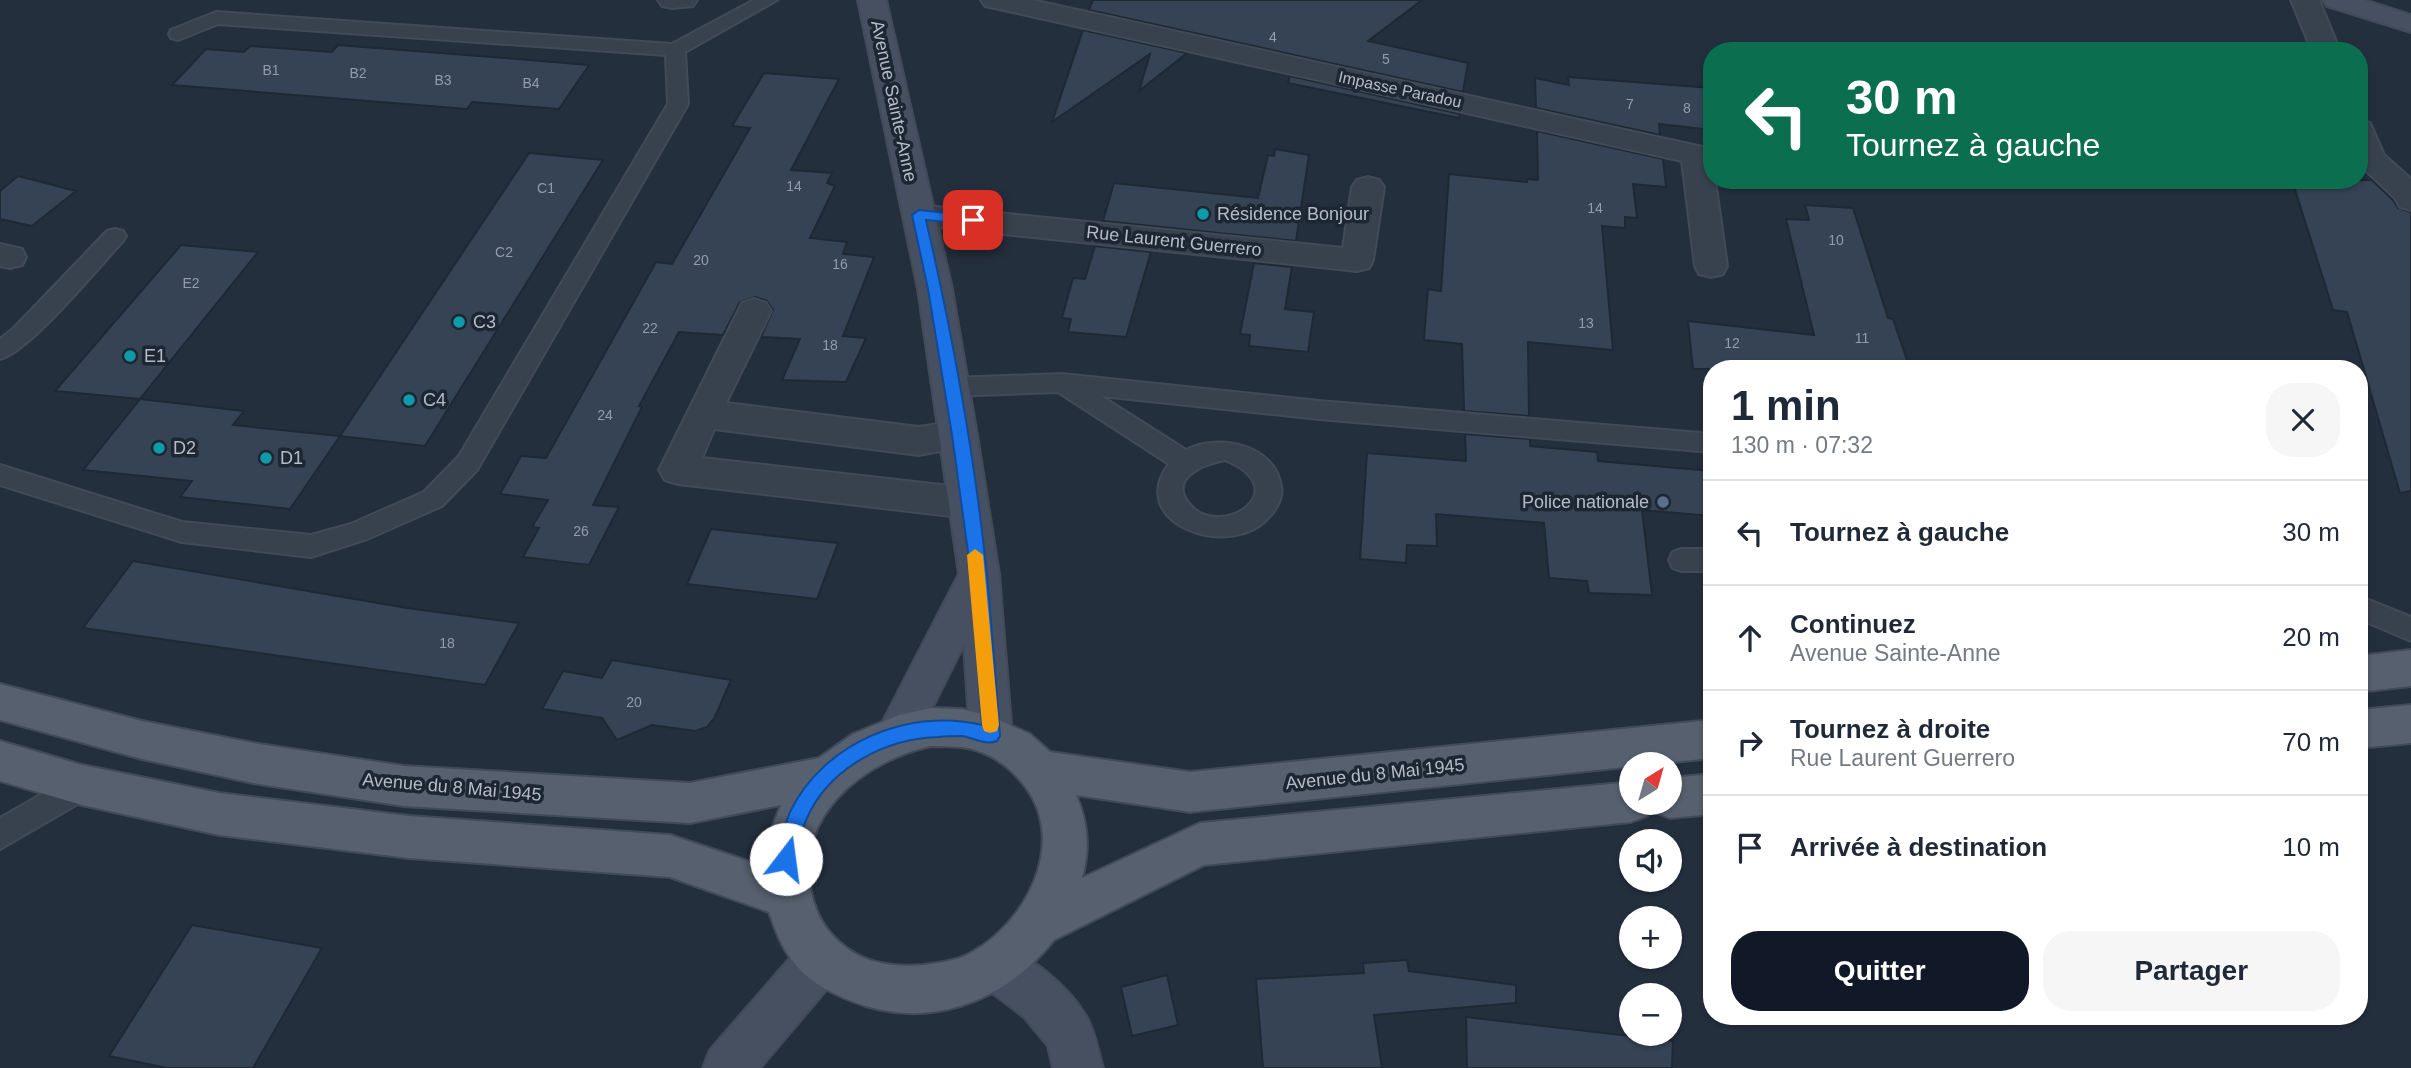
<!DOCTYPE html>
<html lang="fr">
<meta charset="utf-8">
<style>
:root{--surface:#fff;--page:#f6f6f7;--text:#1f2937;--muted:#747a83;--line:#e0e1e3;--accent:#111827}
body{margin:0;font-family:Arial,sans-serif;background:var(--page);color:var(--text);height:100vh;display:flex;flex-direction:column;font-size:26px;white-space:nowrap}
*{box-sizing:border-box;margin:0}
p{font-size:23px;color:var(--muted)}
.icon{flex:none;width:38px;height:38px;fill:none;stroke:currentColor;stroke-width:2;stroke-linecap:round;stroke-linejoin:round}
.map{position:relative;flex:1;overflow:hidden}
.side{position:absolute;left:1703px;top:360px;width:665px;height:665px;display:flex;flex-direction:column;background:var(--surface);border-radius:28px;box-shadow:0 2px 5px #0004}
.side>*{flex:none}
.banner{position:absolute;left:1703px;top:42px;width:665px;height:147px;border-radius:28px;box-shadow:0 2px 5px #0004;background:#0b6e4f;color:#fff;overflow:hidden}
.needle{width:46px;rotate:37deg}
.fabs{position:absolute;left:1619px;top:752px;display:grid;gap:14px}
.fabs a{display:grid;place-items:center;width:63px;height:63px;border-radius:50%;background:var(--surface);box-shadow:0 2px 5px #0004;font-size:35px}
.pin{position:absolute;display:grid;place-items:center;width:60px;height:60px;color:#fff;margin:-30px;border-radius:14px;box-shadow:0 4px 10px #0006}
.me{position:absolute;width:77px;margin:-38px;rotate:15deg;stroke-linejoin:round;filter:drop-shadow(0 0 5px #0008)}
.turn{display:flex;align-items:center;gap:24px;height:147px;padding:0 28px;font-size:32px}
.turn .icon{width:91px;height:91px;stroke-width:2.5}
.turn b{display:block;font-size:49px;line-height:60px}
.round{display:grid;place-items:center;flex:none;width:74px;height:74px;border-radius:28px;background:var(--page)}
.headline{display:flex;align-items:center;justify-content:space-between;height:119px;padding:0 28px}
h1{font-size:42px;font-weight:800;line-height:52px}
.cta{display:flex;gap:14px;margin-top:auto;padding:14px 28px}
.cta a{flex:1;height:80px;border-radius:28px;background:var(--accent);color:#fff;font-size:28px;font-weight:800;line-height:80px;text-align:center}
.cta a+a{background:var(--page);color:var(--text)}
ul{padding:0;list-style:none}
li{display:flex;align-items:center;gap:21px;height:105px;padding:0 28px;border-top:2px solid var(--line)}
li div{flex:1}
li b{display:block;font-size:26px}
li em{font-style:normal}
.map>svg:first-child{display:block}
.building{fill:#364354;stroke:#1f2835;stroke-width:2}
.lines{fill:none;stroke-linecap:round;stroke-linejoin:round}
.lane-casing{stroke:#414a57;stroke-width:4}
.street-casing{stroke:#414a57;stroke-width:4}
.secondary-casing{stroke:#414a57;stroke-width:4}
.primary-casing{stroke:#414a57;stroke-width:4}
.lane{fill:#38414e;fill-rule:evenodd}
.street{fill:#38414e;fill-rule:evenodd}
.secondary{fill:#465061;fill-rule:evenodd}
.primary{fill:#56606e;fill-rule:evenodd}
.route{fill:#1a73e8;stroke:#114b97;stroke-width:2}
.slow{fill:#f59e0b}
.culture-dot{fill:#0f9aa8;stroke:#1d2633;stroke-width:2.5}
.service-dot{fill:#5c6f8a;stroke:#1d2633;stroke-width:2.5}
.labels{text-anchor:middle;stroke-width:7;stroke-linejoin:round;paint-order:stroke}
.number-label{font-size:14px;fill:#929caa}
.far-street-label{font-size:16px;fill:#b4bcc9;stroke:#1d2633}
.street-label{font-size:18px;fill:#b4bcc9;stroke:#1d2633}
.poi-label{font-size:18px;fill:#b4bcc9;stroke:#1d2633;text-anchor:start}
</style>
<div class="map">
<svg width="2411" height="1068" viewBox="0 0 2411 1068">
<rect width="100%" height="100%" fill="#242f3e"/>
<g class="building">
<polygon points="1093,0 1422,0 1368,41 1468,63 1463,92 1089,10"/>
<polygon points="1083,30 1187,53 1139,91 1150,54 1052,122"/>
<polygon points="338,45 505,58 589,65 559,109 472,102 467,109 172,85 206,49 244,52 250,46 332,52"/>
<polygon points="764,73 839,79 791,170 832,173 827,183 835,186 810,238 847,242 843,254 874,257 843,336 866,338 846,382 782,380 800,339 761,337 773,310 767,301 755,297 740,302 723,335 679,332 639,406 642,407 593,505 619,507 589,565 523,557 539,528 532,527 548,500 500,494 521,456 546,458 656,262 672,264 750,128 732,126"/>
<polygon points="1290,76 1460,114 1459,118 1288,83"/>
<polygon points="1568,77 1712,88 1712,130 1659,124 1660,135 1536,108 1535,78 1569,85"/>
<polygon points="1537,131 1663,159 1666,187 1633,184 1637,218 1625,217 1625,228 1602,226 1613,350 1528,342 1529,416 1464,411 1462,344 1424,340 1428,289 1441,291 1449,174 1527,182 1527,179 1538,180"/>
<polygon points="1275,149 1309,155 1296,241 1103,221 1114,183 1258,198 1268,155 1274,156"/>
<polygon points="529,153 603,160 425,446 340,436"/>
<polygon points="18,176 76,191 32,226 0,219 0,191"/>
<polygon points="2292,180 2372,180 2393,200 2398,208 2411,212 2411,491 2400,493 2347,312 2333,310"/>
<polygon points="1805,205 1853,208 1888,318 1893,319 1910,369 1693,369 1688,321 1814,335 1786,219 1809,220"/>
<polygon points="181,245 258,252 140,399 55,391"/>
<polygon points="1095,246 1151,252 1126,337 1068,332 1071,319 1062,318 1073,278 1085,279"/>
<polygon points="1254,263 1292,267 1285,309 1314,312 1308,352 1249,346 1250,335 1240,334"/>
<polygon points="140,399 244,411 233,425 340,436 290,509 180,497 192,481 83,470"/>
<polygon points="1465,434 1530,439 1530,446 1597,452 1598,461 1712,471 1712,516 1642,510 1652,595 1589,593 1587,581 1549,578 1544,523 1436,514 1437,546 1407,545 1406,563 1360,559 1367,453 1466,461"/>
<polygon points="711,529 838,543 817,599 687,584"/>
<polygon points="133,561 407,608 519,623 485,685 83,628"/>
<polygon points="612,660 731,680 714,719 707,727 695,731 652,725 617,740 602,718 542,709 563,671 602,678"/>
<polygon points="192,925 322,948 253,1068 167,1068 109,1056"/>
<polygon points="1407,960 1409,971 1516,985 1516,1003 1374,1015 1382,1068 1263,1068 1256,979 1364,973 1363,963"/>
<polygon points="1167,975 1178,1025 1132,1036 1121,987"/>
<polygon points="1466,1017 1673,1041 1672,1068 1467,1068"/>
</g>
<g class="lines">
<g class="lane-casing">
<g id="lane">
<polygon points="754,0 777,0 685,52 688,104 477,470 442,506 367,539 311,557 182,542 0,485 0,465 182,522 311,535 351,524 424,492 459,456 668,104 666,55 218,24 178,40 171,38 169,34 171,30 216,12 672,44"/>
<path d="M 115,229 L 123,231 L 126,236 L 123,241 C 98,268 30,351 0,359 L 0,339 L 13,329 L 107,231 Z"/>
<path d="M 1062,374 L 1319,401 L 1712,434 L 1712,452 L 1319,419 L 1101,396 L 1186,450 C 1219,433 1276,445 1281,487 C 1283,497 1277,508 1270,516 C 1232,562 1124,524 1169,464 L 1058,392 L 951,396 L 942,393 L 939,387 L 942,381 L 951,378 ZM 1225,460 C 1297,490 1223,538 1192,507 C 1165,479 1203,464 1225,460 Z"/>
<polygon points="1682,549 1712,549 1712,571 1682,571 1673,568 1669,560 1673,552"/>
<polygon points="2359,596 2411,617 2411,641 2359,619"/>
<polygon points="82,771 93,775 97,785 93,795 0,849 0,818"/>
</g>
</g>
<g class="street-casing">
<g id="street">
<polygon points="658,0 697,0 693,6 672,8 662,6"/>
<polygon points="981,0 1032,0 1707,148 1711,155 1712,180 1715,180 1727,266 1723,274 1711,277 1699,274 1695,266 1682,161 995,8 985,6"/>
<polygon points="2291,0 2319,0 2340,51 2312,51"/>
<polygon points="2359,121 2370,123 2384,155 2411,179 2411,210 2400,207 2395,198 2359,164"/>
<polygon points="1368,177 1379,180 1384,187 1373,260 1369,268 1357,271 919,225 908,222 903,215 908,208 919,205 1343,248 1352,187 1357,180"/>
<polygon points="0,244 22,249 26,257 22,265 10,268 0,266"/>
<polygon points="754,299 766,303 771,311 726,403 919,427 959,421 972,425 977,435 972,445 919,455 714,429 702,458 968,488 981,493 987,503 981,513 968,518 678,484 665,480 659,470 742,303"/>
</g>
</g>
<g class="secondary-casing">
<g id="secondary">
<polygon points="858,0 886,0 952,289 977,435 999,574 1012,736 1006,749 991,755 976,749 970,736 964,644 913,746 898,752 883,746 877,733 959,574 918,289"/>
<polygon points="2323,0 2364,0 2411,15 2411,32 2327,6"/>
<polygon points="821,935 838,942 845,959 838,976 760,1068 703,1068 710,1050 804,942"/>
<path d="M 995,941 C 1029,955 1067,984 1086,1016 C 1095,1031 1098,1051 1103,1068 L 1053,1068 L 1048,1046 L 1024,1017 L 978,982 L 971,965 L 978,948 Z"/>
</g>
</g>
<g class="primary-casing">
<g id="primary">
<polygon points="2411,650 2411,686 2359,692 2359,656"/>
<path d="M 0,684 L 142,721 L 253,743 L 404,766 L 690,783 L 819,758 L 853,734 L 899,715 L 931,708 L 962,709 L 989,716 L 1030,734 L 1050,752 L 1190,772 L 1712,720 L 1712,758 L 1190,812 L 1076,795 C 1088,822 1090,850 1082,878 L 1200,823 L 1631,782 L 1631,803 L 1670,803 L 1670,778 L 1712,774 L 1712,814 L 1670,818 L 1654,812 L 1651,806 L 1647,816 L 1631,822 L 1204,865 L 1054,940 C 1004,1003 926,1032 849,1000 C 827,991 806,980 792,960 C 781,946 775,929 769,912 L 670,877 L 409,858 L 219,835 L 82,805 L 0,781 L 0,741 L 82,765 L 219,793 L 409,816 L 670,835 L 763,866 L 765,846 L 781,805 L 690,823 L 404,806 L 253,783 L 142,759 L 0,720 ZM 931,746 C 947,747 963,745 978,751 C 997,757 1012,770 1024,785 C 1069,842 1026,924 969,954 C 955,961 938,963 923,965 C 900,967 876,965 856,954 C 831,939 817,920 811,892 C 794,815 864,761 931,746 Z"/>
<polygon points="2411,705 2411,743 2359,748 2359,710"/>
</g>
</g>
<use href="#lane" class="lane"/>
<use href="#street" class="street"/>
<use href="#secondary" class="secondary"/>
<use href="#primary" class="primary"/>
</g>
<path class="route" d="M 919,210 L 973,216 L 980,220 L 973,225 L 926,220 C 953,337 975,457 987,576 C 992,629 996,683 1000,736 L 997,741 C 985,746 973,737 961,736 C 954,736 946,736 939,737 C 886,738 829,768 807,818 C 800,833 799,850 792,865 L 786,868 L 779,865 L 776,859 C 781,844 784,827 790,812 C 823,743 909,707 982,725 L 971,574 L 952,435 L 928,289 L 912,215 Z"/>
<polygon class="slow" points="975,549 983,555 999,725 997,731 990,733 984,731 982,725 967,555"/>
<g class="culture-dot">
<circle cx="1203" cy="214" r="7"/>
<circle cx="459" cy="322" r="7"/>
<circle cx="130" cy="356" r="7"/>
<circle cx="409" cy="400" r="7"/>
<circle cx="159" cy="448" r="7"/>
<circle cx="266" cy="458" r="7"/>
</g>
<circle class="service-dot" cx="1663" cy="502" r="7"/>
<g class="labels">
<g class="number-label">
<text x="1273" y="42">4</text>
<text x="1386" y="64">5</text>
<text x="271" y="75">B1</text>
<text x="358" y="78">B2</text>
<text x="443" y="85">B3</text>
<text x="531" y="88">B4</text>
<text x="1630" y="109">7</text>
<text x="1687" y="113">8</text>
<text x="794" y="191">14</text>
<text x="546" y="193">C1</text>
<text x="1595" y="213">14</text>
<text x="1836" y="245">10</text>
<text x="504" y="257">C2</text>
<text x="701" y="265">20</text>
<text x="840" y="269">16</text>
<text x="191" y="288">E2</text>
<text x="1586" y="328">13</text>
<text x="650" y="333">22</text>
<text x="1862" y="343">11</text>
<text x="1732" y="348">12</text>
<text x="830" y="350">18</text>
<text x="605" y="420">24</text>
<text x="581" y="536">26</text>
<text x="447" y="648">18</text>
<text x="634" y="707">20</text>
</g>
<g class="far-street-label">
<text transform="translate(1400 89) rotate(12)" y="6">Impasse Paradou</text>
</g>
<g class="street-label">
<text transform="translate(894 101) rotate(78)" y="6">Avenue Sainte-Anne</text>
<text transform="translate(1174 241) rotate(6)" y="6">Rue Laurent Guerrero</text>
<text transform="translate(1375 774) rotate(-6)" y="6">Avenue du 8 Mai 1945</text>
<text transform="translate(452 787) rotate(5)" y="6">Avenue du 8 Mai 1945</text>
</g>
<g class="poi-label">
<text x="1217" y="220">Résidence Bonjour</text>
<text x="473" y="328">C3</text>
<text x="144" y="362">E1</text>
<text x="423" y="406">C4</text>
<text x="173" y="454">D2</text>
<text x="280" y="464">D1</text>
<text x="1649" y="508" text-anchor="end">Police nationale</text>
</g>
</g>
</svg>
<div class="fabs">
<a><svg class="needle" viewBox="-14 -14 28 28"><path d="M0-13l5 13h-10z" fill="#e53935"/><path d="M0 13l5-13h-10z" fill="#747a83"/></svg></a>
<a><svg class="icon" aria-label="sound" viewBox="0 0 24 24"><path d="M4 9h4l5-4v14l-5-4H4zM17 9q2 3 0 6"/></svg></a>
<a>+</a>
<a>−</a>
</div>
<div class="pin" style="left:973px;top:220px;background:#d93025"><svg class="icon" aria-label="arrive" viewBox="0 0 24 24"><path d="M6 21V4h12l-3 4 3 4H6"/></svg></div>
<svg class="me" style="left:786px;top:859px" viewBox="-20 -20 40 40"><circle r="19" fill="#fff"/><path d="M0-13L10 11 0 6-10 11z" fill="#1a73e8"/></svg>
<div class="banner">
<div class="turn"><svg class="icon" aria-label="left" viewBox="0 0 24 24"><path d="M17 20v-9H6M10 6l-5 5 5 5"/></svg><div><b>30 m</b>Tournez à gauche</div></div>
</div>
<section class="side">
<div class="headline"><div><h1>1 min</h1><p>130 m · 07:32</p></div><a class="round"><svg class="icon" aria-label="close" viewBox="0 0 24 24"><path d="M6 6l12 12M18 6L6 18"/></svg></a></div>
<ul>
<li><svg class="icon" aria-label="left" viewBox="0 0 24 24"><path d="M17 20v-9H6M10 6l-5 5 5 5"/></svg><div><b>Tournez à gauche</b></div><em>30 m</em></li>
<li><svg class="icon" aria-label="ahead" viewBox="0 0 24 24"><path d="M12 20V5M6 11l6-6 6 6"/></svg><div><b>Continuez</b><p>Avenue Sainte-Anne</p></div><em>20 m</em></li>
<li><svg class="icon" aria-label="right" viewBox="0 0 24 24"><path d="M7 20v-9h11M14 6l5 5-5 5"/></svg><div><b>Tournez à droite</b><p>Rue Laurent Guerrero</p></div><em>70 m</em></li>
<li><svg class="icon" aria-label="arrive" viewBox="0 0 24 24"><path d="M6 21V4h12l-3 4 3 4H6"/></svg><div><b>Arrivée à destination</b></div><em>10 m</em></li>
</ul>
<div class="cta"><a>Quitter</a><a>Partager</a></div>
</section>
</div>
